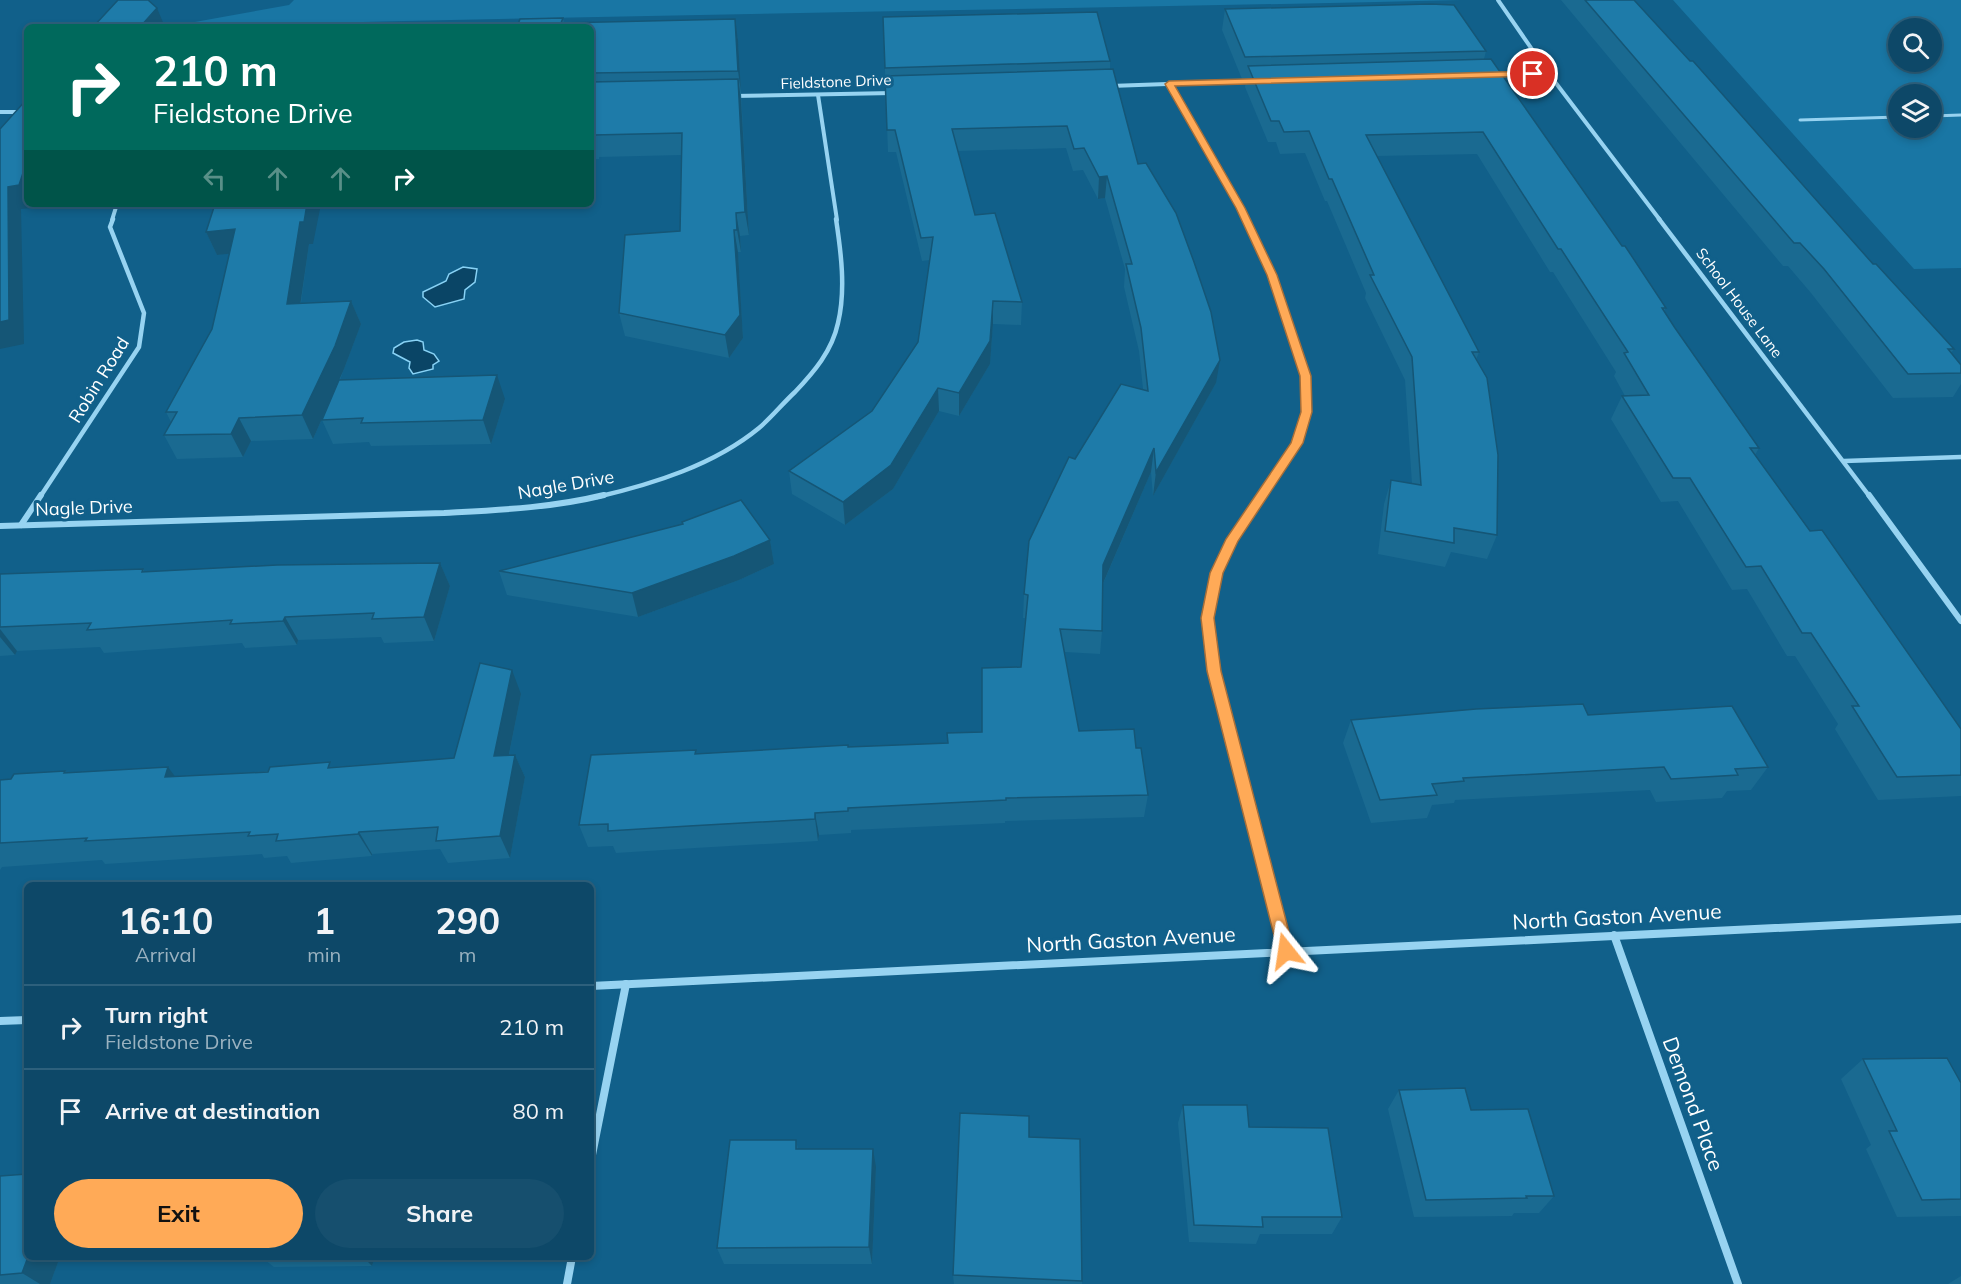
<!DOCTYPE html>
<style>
:root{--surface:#0d4868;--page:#164f6e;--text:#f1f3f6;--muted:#9ab2c0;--line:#2d607c;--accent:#ffaa57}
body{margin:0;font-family:Mulish,sans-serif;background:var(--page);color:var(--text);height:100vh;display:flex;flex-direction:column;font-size:22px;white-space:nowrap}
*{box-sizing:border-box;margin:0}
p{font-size:20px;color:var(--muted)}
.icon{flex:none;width:33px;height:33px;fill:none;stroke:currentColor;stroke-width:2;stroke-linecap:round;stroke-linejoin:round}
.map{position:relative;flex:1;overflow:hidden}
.panel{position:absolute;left:24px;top:882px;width:570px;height:378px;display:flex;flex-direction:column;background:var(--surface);border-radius:9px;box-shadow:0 3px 9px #0003,0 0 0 2px var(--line)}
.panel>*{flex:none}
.hud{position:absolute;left:24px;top:24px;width:570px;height:183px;border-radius:9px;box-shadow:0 3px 9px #0003,0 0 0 2px var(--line);background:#00695c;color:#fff;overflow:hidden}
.fabs{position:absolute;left:1888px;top:18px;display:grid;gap:12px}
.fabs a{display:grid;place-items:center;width:54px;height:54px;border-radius:50%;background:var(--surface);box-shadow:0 3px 9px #0003,0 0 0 2px var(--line);font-size:30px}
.pin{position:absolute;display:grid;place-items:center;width:51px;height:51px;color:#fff;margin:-26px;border:3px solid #fff;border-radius:50%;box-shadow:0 2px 6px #0007}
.me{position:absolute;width:66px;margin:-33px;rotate:345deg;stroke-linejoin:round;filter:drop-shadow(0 0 4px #0008)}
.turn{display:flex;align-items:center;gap:21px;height:126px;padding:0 30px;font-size:27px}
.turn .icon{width:78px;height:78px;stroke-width:2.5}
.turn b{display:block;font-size:42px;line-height:51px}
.lanes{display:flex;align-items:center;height:57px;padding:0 30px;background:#0003;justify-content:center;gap:30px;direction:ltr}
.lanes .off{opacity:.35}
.eta{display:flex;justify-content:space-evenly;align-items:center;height:102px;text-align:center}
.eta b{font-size:36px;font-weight:700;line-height:42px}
.button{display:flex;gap:12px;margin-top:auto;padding:12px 30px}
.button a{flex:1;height:69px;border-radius:36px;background:var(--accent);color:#111;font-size:24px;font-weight:700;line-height:69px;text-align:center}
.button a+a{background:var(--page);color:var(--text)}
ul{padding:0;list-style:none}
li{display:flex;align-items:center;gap:18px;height:84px;padding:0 30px;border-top:2px solid var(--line)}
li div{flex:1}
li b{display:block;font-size:22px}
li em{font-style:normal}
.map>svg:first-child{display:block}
.green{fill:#1976a4;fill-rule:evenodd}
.water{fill:#0a4566;stroke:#88d2f5;stroke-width:1.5}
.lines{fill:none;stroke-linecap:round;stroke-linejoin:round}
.lane{stroke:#97d3f1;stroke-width:3}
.street-far3{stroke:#97d3f1;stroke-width:4}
.street-far2{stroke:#97d3f1;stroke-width:4.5}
.street-far1{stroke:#97d3f1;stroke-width:6}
.street{stroke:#97d3f1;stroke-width:8}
.wall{fill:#1a6a91}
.shaded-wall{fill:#155676}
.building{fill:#1e7ba9;stroke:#155676;stroke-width:1.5}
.route{fill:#ffaa57;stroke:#a66e39;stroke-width:1.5}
.labels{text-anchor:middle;stroke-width:6;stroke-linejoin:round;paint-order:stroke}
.far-street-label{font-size:15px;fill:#fff;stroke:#11608a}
.street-label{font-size:18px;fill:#fff;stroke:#11608a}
.near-street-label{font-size:21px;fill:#fff;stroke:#11608a}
</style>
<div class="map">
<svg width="1961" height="1284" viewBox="0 0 1961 1284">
<rect width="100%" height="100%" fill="#11608a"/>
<g class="green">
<path d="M 294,0 L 1461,0 C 1030,10 598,15 167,27 L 289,5 Z"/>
<path d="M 1673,0 L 1961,0 L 1961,268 L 1914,269 ZM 1899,28 L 1932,28 L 1932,62 L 1899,62 ZM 1899,94 L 1932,94 L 1932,128 L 1899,128 Z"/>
</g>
<g class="water">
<polygon points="463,267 477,269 475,282 465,290 464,299 435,307 423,297 423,292 446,281 449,274"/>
<polygon points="417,340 423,342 424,350 434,354 439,361 433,365 433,369 413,374 409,368 410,362 393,353 394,348 404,342"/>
</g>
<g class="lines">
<g class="lane">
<polyline points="1932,116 1961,115"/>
<polyline points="1800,120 1899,117"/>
</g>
<g class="street-far3">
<polyline points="1498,0 1549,74 1660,220"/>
<polyline points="1494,75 1549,74"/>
<polyline points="1169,84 1247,220"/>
<polyline points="1110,86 1253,81"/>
<polyline points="818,95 837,220"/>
<polyline points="733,96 893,93"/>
<polyline points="0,112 27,112"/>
<polyline points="112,220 117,204"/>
</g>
<g class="street-far2">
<polyline points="1246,219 1272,275 1306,376 1306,412 1297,443 1261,497"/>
<polyline points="1659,219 1870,497"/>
<polyline points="1844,461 1961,457"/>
<polyline points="40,497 139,347 144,313 110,227 113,219"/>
<path d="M 597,497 C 653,484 714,465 759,428 C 772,417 783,403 795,392 C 814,372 832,351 838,323 C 846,290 841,252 836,219"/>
</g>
<g class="street-far1">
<polyline points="1869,495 1961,621"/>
<polyline points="21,525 41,495"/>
<path d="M 0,526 L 444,513 C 498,510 551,508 604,495"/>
<polyline points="1259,845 1214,671 1207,618 1216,573 1233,539 1262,495"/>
</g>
<g class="street">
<polyline points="1258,844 1286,951"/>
<polyline points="1614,935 1738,1284"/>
<polyline points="591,986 1961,919"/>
<polyline points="0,1021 27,1020"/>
<polyline points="591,1160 626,984"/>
<polyline points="567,1284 572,1257"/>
</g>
</g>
<g class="wall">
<polygon points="1561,0 1634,0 1873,264 1954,349 1951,353 1961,365 1961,384 1953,397 1893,398 1811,293 1788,266 1783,266"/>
<polygon points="1225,9 1486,51 1484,59 1666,308 1664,311 1675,328 1759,448 1755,455 1810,531 1961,729 1961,796 1878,800 1835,729 1838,724 1795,656 1787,656 1747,589 1732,590 1678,501 1661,502 1611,419 1622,396 1625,396 1614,376 1616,372 1553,272 1550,272 1477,154 1377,156 1479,352 1476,360 1497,535 1487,559 1451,552 1445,567 1378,554 1384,504 1391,480 1412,484 1405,380 1365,298 1366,293 1327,201 1325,201 1305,153 1280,154 1276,142 1268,142 1245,87 1246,79 1242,79 1222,30"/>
<polygon points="883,17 1110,61 1110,70 1138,164 1216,383 1153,496 1151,472 1103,584 1102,631 1100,654 1065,652 1079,731 1136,748 1148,795 1144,817 1005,821 1005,823 851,830 851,833 819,835 818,841 695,848 616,853 613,846 588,847 579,825 697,754 947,743 947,733 982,732 1021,667 1025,618 1023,618 1024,594 1075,459 1143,389 1139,351 1124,287 1125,269 1105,198 1098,199 1083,170 1073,171 1066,148 958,151 975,215 1022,302 1021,325 993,324 990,364 959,416 939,411 893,489 845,525 792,494 789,471 872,411 918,342 930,260 922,261 896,152 888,152"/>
<polygon points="563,18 564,23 735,19 738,40 749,235 740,236 741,252 738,252 743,338 729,358 625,336 619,313 680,231 682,155 599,157 599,159 591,159 591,27 517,27"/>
<polygon points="206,232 313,244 309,244 301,303 351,301 361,324 344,369 340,380 505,399 491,444 371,446 369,442 333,444 322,420 332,397 313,439 251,441 243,457 177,459 164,435 171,422 166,412 212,329 229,253 217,255"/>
<polygon points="682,522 770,540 774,564 739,580 638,617 507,595 499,571 683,524"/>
<polygon points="440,563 450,586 434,641 384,643 381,637 298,640 297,645 245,648 242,643 104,653 100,647 17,651 15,655 0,656 0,574 143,569 145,572"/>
<polygon points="521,694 509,755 515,755 525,777 510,858 448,863 440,849 372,854 372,856 291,863 287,856 264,858 262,854 105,864 102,860 2,867 0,870 0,780 11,779 65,771 68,773 175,777 333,767 454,758"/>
<polygon points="1588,715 1768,767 1751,790 1727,791 1722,798 1656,802 1650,790 1455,800 1454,803 1432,805 1427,818 1371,823 1343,743 1351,720"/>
<polygon points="1863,1059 1961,1083 1961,1216 1897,1217 1866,1149 1871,1145 1841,1079"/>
<polygon points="1399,1090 1471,1110 1554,1196 1539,1213 1514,1213 1512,1216 1414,1217 1388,1109"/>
<polygon points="1183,1105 1249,1127 1342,1217 1332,1234 1260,1234 1256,1244 1189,1242 1178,1123"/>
<polygon points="1029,1137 1082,1281 1082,1284 954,1284 953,1275"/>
<polygon points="796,1140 798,1149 876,1167 872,1264 724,1264 717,1248"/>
<polygon points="0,1176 27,1257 60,1257 50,1284 0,1284"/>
<polygon points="261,1257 375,1257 372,1266 274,1267"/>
<polygon points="1961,1276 1961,1284 1948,1284"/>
</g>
<g class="shaded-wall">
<polygon points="157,8 165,27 140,27"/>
<polygon points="735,19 738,40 741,92 738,71"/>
<polygon points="738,79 741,100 749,235 745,212"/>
<polygon points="27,161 27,204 33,204 32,208 21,209 24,344 0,349 0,322 8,187"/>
<polygon points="1107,176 1105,198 1098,199 1099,177"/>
<polygon points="307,204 321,204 313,244 309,244 297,327 287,304 300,222"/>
<polygon points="736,213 740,236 741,252 737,230"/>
<polygon points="235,229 245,252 217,255 206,232"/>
<polygon points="734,230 738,252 743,338 729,358 725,335"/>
<polygon points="351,301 361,324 344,369 313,439 302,415"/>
<polygon points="993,301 993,324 990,364 959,416 959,393"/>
<polygon points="1220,360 1216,383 1153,496 1156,472"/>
<polygon points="497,375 505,399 491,444 483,420"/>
<polygon points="938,388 939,411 893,489 845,525 843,502"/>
<polygon points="239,418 251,441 243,457 231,434"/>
<polygon points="1154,448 1151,472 1101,588 1103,565"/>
<polygon points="770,540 774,564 739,580 638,617 632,593"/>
<polygon points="440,563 450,586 434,641 424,617"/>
<polygon points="285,617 298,640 297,645 283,621"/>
<polygon points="0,629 17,651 15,655 0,637"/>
<polygon points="512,670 521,694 504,779 494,756"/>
<polygon points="515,755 525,777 510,858 500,836"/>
<polygon points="168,767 185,790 165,777"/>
<polygon points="815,813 819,835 818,841 815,819"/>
<polygon points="359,832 372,854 372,856 358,834"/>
<polygon points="873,1149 876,1167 872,1264 869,1247"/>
<polygon points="28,1257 60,1257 50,1284 40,1284 22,1273"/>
<polygon points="363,1257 375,1257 372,1266"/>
</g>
<g class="building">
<polygon points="118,0 148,0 157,8 140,27 93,27"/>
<polygon points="1585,0 1634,0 1690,61 1693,61 1873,264 1876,264 1954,349 1948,349 1961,365 1961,373 1908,374 1824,269 1800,243 1794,243"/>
<polygon points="1430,4 1454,5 1486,51 1245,57 1225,9"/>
<polygon points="1097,12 1110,61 885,68 883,17"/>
<polygon points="563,18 561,23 735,19 738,71 591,73 591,27 517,27 520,19"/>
<polygon points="454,26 453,27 401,27"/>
<polygon points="1491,59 1622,246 1625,246 1666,308 1662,308 1675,328 1759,448 1750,448 1810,531 1822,530 1961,729 1961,775 1897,777 1852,706 1859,706 1811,633 1802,633 1761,566 1746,567 1690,478 1673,478 1622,396 1649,395 1624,353 1628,352 1561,249 1558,249 1483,132 1366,135 1479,352 1472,352 1487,378 1498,455 1497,535 1454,528 1454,543 1385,531 1391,480 1421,485 1412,357 1370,275 1374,275 1332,179 1329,179 1309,131 1284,132 1279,121 1271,121 1248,66"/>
<polygon points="1113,69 1138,164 1146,163 1176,213 1194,262 1211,312 1220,360 1156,472 1154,448 1103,565 1102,631 1060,629 1079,731 1134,729 1136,748 1141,748 1148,795 1006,798 1006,800 848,808 848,811 815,813 815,819 689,826 608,831 608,824 579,825 591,755 696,750 695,754 848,745 848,747 948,743 947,733 982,732 982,668 1021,667 1028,595 1024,594 1029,541 1069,457 1075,459 1121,384 1148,391 1141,328 1126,264 1132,264 1107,176 1099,177 1084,148 1074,149 1067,126 952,129 975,215 995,213 1022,302 993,301 990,341 959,393 938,388 891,465 843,502 789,471 872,411 918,342 933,237 921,238 895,130 887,130 885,76"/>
<polygon points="738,79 745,212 736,213 737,230 734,230 740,315 725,335 619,313 625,235 680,231 682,133 594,135 594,137 591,137 591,82"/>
<polygon points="27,99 27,161 19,185 8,187 9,320 0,322 0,129"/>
<polygon points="215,204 307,204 304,222 300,222 287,304 351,301 335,346 302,415 239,418 231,434 164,435 177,412 166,412 212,329 235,229 206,232"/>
<polygon points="497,375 483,420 361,423 363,418 322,420 339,380"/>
<polygon points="741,500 770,540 734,556 632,593 499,571 683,524 682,522"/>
<polygon points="440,563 424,617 372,619 374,613 285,617 283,621 230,624 232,620 87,630 91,623 0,627 0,574 143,569 142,572 277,565"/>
<polygon points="480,663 512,670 494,756 515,755 500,836 436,841 438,827 359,832 358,834 276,841 278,834 248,836 250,832 85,841 87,838 0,843 0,780 11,779 14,774 65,771 64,773 168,767 165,777 268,772 270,767 330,762 328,768 454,758"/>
<polygon points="1583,704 1588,715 1732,706 1768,767 1735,769 1738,775 1671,779 1664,767 1463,778 1464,781 1432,784 1437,795 1380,800 1351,720 1476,709"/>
<polygon points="1947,1058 1961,1083 1961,1199 1922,1200 1889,1131 1897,1131 1863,1059"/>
<polygon points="1465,1088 1471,1110 1528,1109 1554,1196 1526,1196 1527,1198 1426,1200 1399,1090"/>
<polygon points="1183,1105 1247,1105 1249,1127 1328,1128 1342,1217 1262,1217 1263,1227 1194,1225"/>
<polygon points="960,1113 1029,1116 1029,1137 1080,1139 1082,1281 953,1275"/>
<polygon points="730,1140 796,1140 796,1149 873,1149 869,1247 717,1248"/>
<polygon points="27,1174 27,1257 28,1257 22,1273 0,1275 0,1176"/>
</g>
<polygon class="route" points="1533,71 1538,74 1536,76 1175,86 1245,208 1277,275 1311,376 1312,412 1303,443 1238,541 1223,573 1214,618 1221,671 1294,951 1292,956 1286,958 1280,956 1278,951 1207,671 1201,618 1210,573 1226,539 1291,443 1301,412 1300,376 1267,275 1236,208 1165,84 1169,81"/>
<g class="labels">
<g class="far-street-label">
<text transform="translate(836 82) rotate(-2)" y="5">Fieldstone Drive</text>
<text transform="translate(1739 303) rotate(53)" y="5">School House Lane</text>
</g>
<g class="street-label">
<text transform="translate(99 380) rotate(-58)" y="6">Robin Road</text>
<text transform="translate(566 485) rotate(-10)" y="6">Nagle Drive</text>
<text transform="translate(84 508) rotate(-2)" y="6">Nagle Drive</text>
</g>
<g class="near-street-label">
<text transform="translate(1617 917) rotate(-3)" y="7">North Gaston Avenue</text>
<text transform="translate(1131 940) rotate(-3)" y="7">North Gaston Avenue</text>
<text transform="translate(1693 1104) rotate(70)" y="7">Demond Place</text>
</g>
</g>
</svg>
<div class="fabs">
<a><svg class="icon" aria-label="search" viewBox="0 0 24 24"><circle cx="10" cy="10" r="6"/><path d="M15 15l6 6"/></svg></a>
<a><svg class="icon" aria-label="layers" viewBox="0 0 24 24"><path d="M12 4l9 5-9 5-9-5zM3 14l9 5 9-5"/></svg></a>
</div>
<div class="pin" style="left:1533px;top:74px;background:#d93025"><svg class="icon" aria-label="arrive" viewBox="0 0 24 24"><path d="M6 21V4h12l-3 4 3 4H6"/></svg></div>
<svg class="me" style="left:1286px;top:951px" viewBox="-20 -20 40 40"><path d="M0-17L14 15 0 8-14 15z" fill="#ffaa57" stroke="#fff" stroke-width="4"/></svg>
<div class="hud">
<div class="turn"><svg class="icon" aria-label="right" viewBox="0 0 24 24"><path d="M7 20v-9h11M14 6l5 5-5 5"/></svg><div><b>210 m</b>Fieldstone Drive</div></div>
<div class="lanes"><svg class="icon off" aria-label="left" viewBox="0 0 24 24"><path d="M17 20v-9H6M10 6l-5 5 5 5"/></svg><svg class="icon off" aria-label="ahead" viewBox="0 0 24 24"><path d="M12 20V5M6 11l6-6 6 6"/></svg><svg class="icon off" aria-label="ahead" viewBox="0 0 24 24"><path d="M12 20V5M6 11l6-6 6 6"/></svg><svg class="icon" aria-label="right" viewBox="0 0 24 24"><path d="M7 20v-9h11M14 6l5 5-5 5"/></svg></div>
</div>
<section class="panel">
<div class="eta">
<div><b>16:10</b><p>Arrival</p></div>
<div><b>1</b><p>min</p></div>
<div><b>290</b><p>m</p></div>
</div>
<ul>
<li><svg class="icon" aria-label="right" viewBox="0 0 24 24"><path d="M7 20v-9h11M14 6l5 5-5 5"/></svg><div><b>Turn right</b><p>Fieldstone Drive</p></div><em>210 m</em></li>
<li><svg class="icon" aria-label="arrive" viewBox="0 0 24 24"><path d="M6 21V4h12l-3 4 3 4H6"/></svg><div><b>Arrive at destination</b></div><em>80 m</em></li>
</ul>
<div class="button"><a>Exit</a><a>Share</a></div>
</section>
</div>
